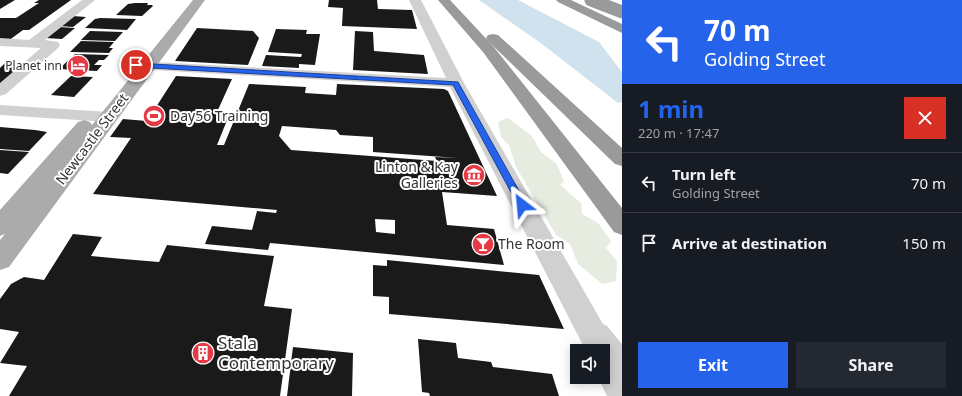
<!DOCTYPE html>
<meta charset="utf-8">
<style>
:root{--surface:#171b24;--page:#242831;--text:#f1f3f6;--muted:#9ea1a6;--line:#363941;--accent:#2563eb}
body{margin:0;font-family:"Noto Sans",sans-serif;background:var(--page);color:var(--text);height:100vh;display:flex;flex-direction:column;font-size:15px;white-space:nowrap}
*{box-sizing:border-box;margin:0}
p{font-size:13px;color:var(--muted)}
.icon{flex:none;width:22px;height:22px;fill:none;stroke:currentColor;stroke-width:2;stroke-linecap:round;stroke-linejoin:round}
.map{position:relative;flex:1;overflow:hidden}
.side{display:flex;flex-direction:column;background:var(--surface);width:340px}
.side>*{flex:none}
.hud{background:#2563eb;color:#fff;overflow:hidden}
.controls{position:absolute;left:570px;top:344px;display:grid;gap:8px}
.controls a{display:grid;place-items:center;width:40px;height:40px;border-radius:0px;background:var(--surface);box-shadow:0 2px 10px #0003;font-size:20px}
.pin{position:absolute;display:grid;place-items:center;width:34px;height:34px;color:#fff;margin:-17px;border:2px solid #fff;border-radius:50%;box-shadow:0 1px 4px #0007}
.me{position:absolute;width:44px;margin:-22px;rotate:331deg;stroke-linejoin:round;filter:drop-shadow(0 0 3px #0008)}
.turn{display:flex;align-items:center;gap:14px;height:84px;padding:0 16px;font-size:18px}
.turn .icon{width:52px;height:52px;stroke-width:2.5}
.turn b{display:block;font-size:28px;line-height:34px}
.round{display:grid;place-items:center;flex:none;width:42px;height:42px;border-radius:0px;background:var(--page)}
.headline{display:flex;align-items:center;justify-content:space-between;height:68px;padding:0 16px}
h1{font-size:24px;font-weight:700;line-height:30px;color:var(--accent)}
.action{display:flex;gap:8px;margin-top:auto;padding:8px 16px}
.action a{flex:1;height:46px;border-radius:0px;background:var(--accent);color:#fff;font-size:16px;font-weight:700;line-height:46px;text-align:center}
.action a+a{background:var(--page);color:var(--text)}
ul{padding:0;list-style:none}
li{display:flex;align-items:center;gap:12px;height:60px;padding:0 16px;border-top:1px solid var(--line)}
li div{flex:1}
li b{display:block;font-size:15px}
li em{font-style:normal}
main{display:flex;flex:1;min-height:0}
.map>svg:first-child{display:block}
.green{fill:#e6ecdf}
.water{fill:#cfe2ee}
.building{fill:#1a1a1a;fill-rule:evenodd}
.lines{fill:none;stroke-linecap:round;stroke-linejoin:round}
.minor{fill:#d0d0d0;fill-rule:evenodd}
.major{fill:#ababab;fill-rule:evenodd}
.highway{fill:#9a9a9a;fill-rule:evenodd}
.highway-bridge{stroke:#9a9a9a;stroke-width:13}
.route{fill:#2563eb;stroke:#184099}
.labels{text-anchor:middle;stroke-width:4;stroke-linejoin:round;paint-order:stroke}
.far-poi-label{font-size:12px;fill:#333;stroke:#fff;text-anchor:end}
.poi-label{font-size:14px;fill:#333;stroke:#fff;text-anchor:start}
.street-label{font-size:14px;fill:#333;stroke:#fff}
.near-poi-label{font-size:17px;fill:#333;stroke:#fff;text-anchor:start}
</style>
<main>
<div class="map">
<svg width="622" height="396" viewBox="0 0 622 396">
<rect width="100%" height="100%" fill="#fff"/>
<polygon class="green" points="508,118 532,136 541,152 557,164 564,182 560,185 581,203 582,214 598,223 611,241 606,248 617,261 616,281 602,284 578,264 570,244 556,235 516,167 509,145 501,137 498,122"/>
<polygon class="water" points="479,0 518,0 599,42 622,72 622,102 618,103 542,44"/>
<g class="building">
<polygon points="0,0 15,0 0,9"/>
<polygon points="39,0 71,0 29,30 23,30 8,41 0,40 0,18 16,18 39,3 34,3"/>
<polygon points="329,0 377,0 378,9 412,10 417,29 342,26 343,8 328,7"/>
<polygon points="135,3 148,3 147,5 152,5 153,6 142,16 116,15 128,4"/>
<polygon points="73,16 86,17 73,27 59,26"/>
<polygon points="100,18 136,19 127,30 85,28 95,19"/>
<polygon points="59,27 75,28 62,39 45,38"/>
<polygon points="197,28 253,31 259,38 248,65 175,61"/>
<polygon points="276,29 307,30 306,34 320,34 315,65 299,64 299,68 262,66 266,55 301,57 302,54 268,52"/>
<polygon points="90,31 123,32 115,41 81,40"/>
<polygon points="355,31 373,32 374,51 424,55 428,74 353,70"/>
<polygon points="81,41 114,42 109,48 113,48 109,53 70,52"/>
<polygon points="75,54 109,55 104,60 99,60 94,65 102,65 97,71 59,69"/>
<polygon points="5,63 26,64 0,84 0,68"/>
<polygon points="71,76 93,77 74,97 51,95"/>
<path d="M 176,76 L 232,79 L 217,112 L 230,113 L 217,145 L 224,145 L 249,84 L 306,87 L 305,93 L 336,95 L 337,84 L 444,89 L 448,91 L 497,196 L 442,192 L 447,225 L 494,229 L 504,265 L 270,243 L 268,250 L 205,244 L 212,226 L 252,230 L 257,211 L 276,213 L 277,210 L 93,194 L 131,138 L 110,137 L 123,119 L 147,121 ZM 282,126 L 336,130 L 340,135 L 373,137 L 373,152 L 458,158 L 435,157 L 437,161 L 291,150 L 279,136 ZM 375,219 L 395,220 L 395,234 L 376,232 Z"/>
<polygon points="0,127 35,130 47,132 29,151 0,149"/>
<polygon points="0,150 29,152 8,174 0,173"/>
<polygon points="73,234 102,237 91,256 123,259 159,262 167,245 274,256 264,306 292,309 280,396 9,396 27,366 0,363 19,332 0,329 0,299 11,284 24,277 44,280"/>
<polygon points="387,260 539,275 564,329 389,314 389,297 373,296 373,265 387,266"/>
<polygon points="418,339 456,343 458,358 491,362 493,367 552,374 559,396 430,396 429,393 422,392"/>
<polygon points="293,347 353,353 352,396 287,396"/>
</g>
<g class="lines">
<g class="minor">
<polygon points="82,0 95,0 45,40 58,42 60,45 58,48 6,94 0,96 0,83 41,48 0,46 0,38 29,40"/>
<polygon points="409,0 421,0 464,83 603,324 607,326 622,344 622,396 607,396 598,377 603,377 603,351 586,351 450,87 136,69 131,68 129,65 131,62 136,61 446,78"/>
<polygon points="0,105 109,112 115,113 118,117 115,121 109,122 0,115"/>
</g>
<polygon class="major" points="193,0 205,0 9,267 0,270 0,240 5,234 0,236 0,210 78,122 84,120 90,122 92,125"/>
<g class="highway">
<polygon points="438,0 450,0 493,46 622,208 622,235 614,232 483,52"/>
<polygon points="556,0 571,0 622,24 622,33 558,2"/>
<polygon points="493,34 498,35 622,148 622,166 615,164 488,41 486,38 488,35"/>
</g>
<polyline class="highway-bridge" points="591,0 622,12"/>
</g>
<polygon class="route" points="136,63 458,82 527,205 525,207 519,207 453,85 134,67 133,65"/>
<defs>
<g id="hotel-disc" transform="scale(1.15)"><circle r="9.5" fill="#e63946" stroke="#fff"/><path d="M-6-4.5h1.5V1H6V5H4.5V3h-9V5H-6ZM-4 0a1.8 1.8 0 1 1 3.6 0ZM.5 0V-2.5h3Q6-2.5 6 0Z" fill="#fff"/></g>
<g id="stadium-disc" transform="scale(1.15)"><circle r="9.5" fill="#e63946" stroke="#fff"/><path d="M0-5a6.5 5 0 1 0 0 10a6.5 5 0 1 0 0-10ZM-3.5-1.8h7v3.6h-7Z" fill="#fff"/></g>
<g id="museum-disc" transform="scale(1.15)"><circle r="9.5" fill="#e63946" stroke="#fff"/><path d="M0-6L6-3V-2H-6V-3ZM-5-1h2V3h-2ZM-1-1h2V3h-2ZM3-1h2V3H3ZM-6 4H6V6H-6Z" fill="#fff"/></g>
<g id="bar-disc" transform="scale(1.15)"><circle r="9.5" fill="#e63946" stroke="#fff"/><path d="M-6-5H6L.8 .8V4.5H3.5V6h-7V4.5H-.8V.8Z" fill="#fff"/></g>
<g id="building-disc" transform="scale(1.15)"><circle r="9.5" fill="#e63946" stroke="#fff"/><path d="M-4-6H4V6H1V3H-1V6H-4ZM-2.5-4.3h1.7v1.8h-1.7ZM.8-4.3h1.7v1.8H.8ZM-2.5-1h1.7V.8h-1.7ZM.8-1h1.7V.8H.8Z" fill="#fff"/></g>
</defs>
<g fill-rule="evenodd">
<use href="#hotel-disc" x="78" y="66"/>
<use href="#stadium-disc" x="154" y="116"/>
<use href="#museum-disc" x="474" y="175"/>
<use href="#bar-disc" x="483" y="244"/>
<use href="#building-disc" x="203" y="353"/>
</g>
<g class="labels">
<g class="far-poi-label">
<text x="62" y="70">Planet inn</text>
</g>
<g class="poi-label">
<text x="170" y="121">Day56 Training</text>
<text x="458" y="172" text-anchor="end">Linton &amp; Kay<tspan x="458" dy="16">Galleries</tspan></text>
<text x="498" y="249">The Room</text>
</g>
<g class="street-label">
<text transform="translate(92 139) rotate(-53)" y="5">Newcastle Street</text>
</g>
<g class="near-poi-label">
<text x="218" y="349">Stala<tspan x="218" dy="20">Contemporary</tspan></text>
</g>
</g>
</svg>
<div class="controls">
<a><svg class="icon" aria-label="sound" viewBox="0 0 24 24"><path d="M4 9h4l5-4v14l-5-4H4zM17 9q2 3 0 6"/></svg></a>
</div>
<div class="pin" style="left:136px;top:65px;background:#d93025"><svg class="icon" aria-label="arrive" viewBox="0 0 24 24"><path d="M6 21V4h12l-3 4 3 4H6"/></svg></div>
<svg class="me" style="left:522px;top:205px" viewBox="-20 -20 40 40"><path d="M0-17L14 15 0 8-14 15z" fill="#2563eb" stroke="#fff" stroke-width="4"/></svg>
</div>
<section class="side">
<div class="hud">
<div class="turn"><svg class="icon" aria-label="left" viewBox="0 0 24 24"><path d="M17 20v-9H6M10 6l-5 5 5 5"/></svg><div><b>70 m</b>Golding Street</div></div>
</div>
<div class="headline"><div><h1>1 min</h1><p>220 m · 17:47</p></div><a class="round" style="background:#d93025;color:#fff"><svg class="icon" aria-label="close" viewBox="0 0 24 24"><path d="M6 6l12 12M18 6L6 18"/></svg></a></div>
<ul>
<li><svg class="icon" aria-label="left" viewBox="0 0 24 24"><path d="M17 20v-9H6M10 6l-5 5 5 5"/></svg><div><b>Turn left</b><p>Golding Street</p></div><em>70 m</em></li>
<li><svg class="icon" aria-label="arrive" viewBox="0 0 24 24"><path d="M6 21V4h12l-3 4 3 4H6"/></svg><div><b>Arrive at destination</b></div><em>150 m</em></li>
</ul>
<div class="action"><a>Exit</a><a>Share</a></div>
</section>
</main>
